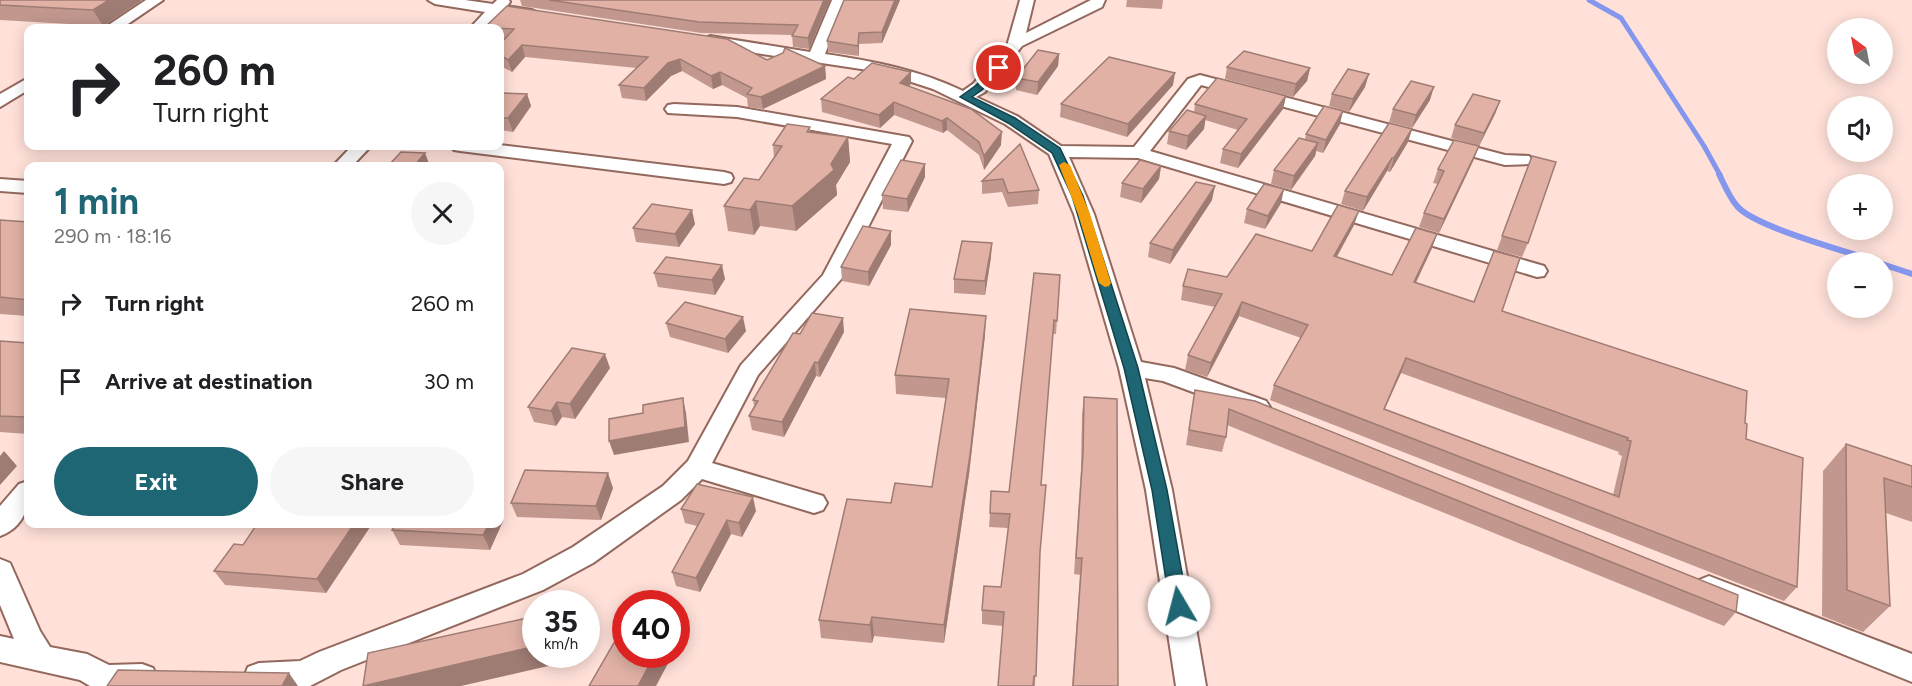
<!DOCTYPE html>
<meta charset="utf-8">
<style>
:root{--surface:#fff;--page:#f6f6f6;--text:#202124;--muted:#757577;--accent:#1e6674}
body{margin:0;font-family:Figtree,sans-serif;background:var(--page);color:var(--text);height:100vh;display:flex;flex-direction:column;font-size:22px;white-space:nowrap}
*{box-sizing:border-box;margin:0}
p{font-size:20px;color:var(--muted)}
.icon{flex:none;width:33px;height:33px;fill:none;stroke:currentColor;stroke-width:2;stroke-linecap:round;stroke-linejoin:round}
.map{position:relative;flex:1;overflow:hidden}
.details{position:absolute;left:24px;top:162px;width:480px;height:366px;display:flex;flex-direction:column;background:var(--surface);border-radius:12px;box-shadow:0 3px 15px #0003}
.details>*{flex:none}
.top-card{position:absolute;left:24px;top:24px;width:480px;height:126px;border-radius:12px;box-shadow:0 3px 15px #0003;background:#fff;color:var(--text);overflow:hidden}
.needle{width:39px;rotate:328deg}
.fabs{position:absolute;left:1827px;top:18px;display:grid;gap:12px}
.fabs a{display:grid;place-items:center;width:66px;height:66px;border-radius:50%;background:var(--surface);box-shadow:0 3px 15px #0003;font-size:30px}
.speed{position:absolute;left:522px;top:590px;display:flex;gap:12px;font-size:30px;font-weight:700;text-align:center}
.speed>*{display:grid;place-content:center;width:78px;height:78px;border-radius:50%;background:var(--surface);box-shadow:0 3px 15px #0003;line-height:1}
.speed small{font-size:15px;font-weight:400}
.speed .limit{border:9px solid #d22;background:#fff;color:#111}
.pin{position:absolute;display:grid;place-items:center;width:51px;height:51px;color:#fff;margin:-26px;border:3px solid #fff;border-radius:50%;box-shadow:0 2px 6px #0007}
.me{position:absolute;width:66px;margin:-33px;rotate:352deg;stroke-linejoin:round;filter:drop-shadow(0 0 4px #0008)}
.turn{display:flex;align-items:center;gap:21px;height:126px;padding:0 30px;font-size:27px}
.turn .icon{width:78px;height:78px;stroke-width:2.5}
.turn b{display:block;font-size:42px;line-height:51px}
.round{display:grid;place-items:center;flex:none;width:63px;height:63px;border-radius:32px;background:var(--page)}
.head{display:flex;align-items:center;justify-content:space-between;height:102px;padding:0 30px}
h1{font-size:36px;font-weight:700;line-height:45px;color:var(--accent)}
.action{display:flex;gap:12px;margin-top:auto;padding:12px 30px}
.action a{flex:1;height:69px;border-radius:36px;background:var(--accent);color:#fff;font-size:24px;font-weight:700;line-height:69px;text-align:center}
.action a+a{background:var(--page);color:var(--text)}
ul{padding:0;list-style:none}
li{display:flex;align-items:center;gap:18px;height:78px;padding:0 30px}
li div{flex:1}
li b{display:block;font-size:22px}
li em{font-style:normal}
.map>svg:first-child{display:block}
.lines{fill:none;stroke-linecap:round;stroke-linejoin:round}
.stream-far1{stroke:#8596ef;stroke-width:5}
.stream{stroke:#8596ef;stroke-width:6}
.minor-casing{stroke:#93685d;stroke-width:4}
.minor{fill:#fff;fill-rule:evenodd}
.wall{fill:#c2988e;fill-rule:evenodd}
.shaded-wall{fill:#9e7c74}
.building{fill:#e1b1a5;stroke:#9e7c74;stroke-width:1.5;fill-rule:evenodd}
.route{fill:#1e6674;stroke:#14424b;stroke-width:1.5}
.slow{fill:#f59e0b}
</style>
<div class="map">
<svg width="1912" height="686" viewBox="0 0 1912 686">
<rect width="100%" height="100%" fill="#ffe1d9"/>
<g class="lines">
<polyline class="stream-far1" points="1589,0 1621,18 1704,146 1720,175"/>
<g class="stream">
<path d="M 1719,174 C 1724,184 1729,197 1737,206 C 1754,227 1849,252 1878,262"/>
<polyline points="1882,264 1912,274"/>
</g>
<g class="minor-casing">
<g id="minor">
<polygon points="146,0 163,0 122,28 104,28"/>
<polygon points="428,0 465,0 493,4 497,0 509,0 510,2 507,6 532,10 539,14 532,18 500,14 485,28 470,28 485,12 435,4"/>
<path d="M 832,0 L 846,0 L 825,54 C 873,61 919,70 963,91 L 973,84 L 1007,46 L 1020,0 L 1034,0 L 1026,33 L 1091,0 L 1105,0 L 1102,7 L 1022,46 L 985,92 L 976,97 L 1017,116 L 1061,146 L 1134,147 L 1188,79 L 1200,75 L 1505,155 L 1529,156 L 1532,160 L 1529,164 L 1505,165 L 1201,85 L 1150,151 L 1544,266 L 1547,271 L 1544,276 L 1537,277 L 1138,158 L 1069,157 L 1094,214 L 1141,362 L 1174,368 L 1266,401 L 1270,407 L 1266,413 L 1258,416 L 1163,381 L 1145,378 L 1172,490 L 1206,686 L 1176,686 L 1146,490 L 1119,368 L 1074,214 L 1049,154 L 1005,124 L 933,89 L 881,72 L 710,46 L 702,41 L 710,36 L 810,52 Z"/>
<polygon points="28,78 28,90 0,107 0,94"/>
<polygon points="674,104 737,107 903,136 909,137 912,141 842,278 758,375 712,463 823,496 827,503 823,510 814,513 702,479 681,500 593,563 543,590 341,670 310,686 248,686 244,677 248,667 259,663 300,661 319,652 523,574 573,547 663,486 688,461 741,365 823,275 892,144 737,117 668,113 665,109 668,105"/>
<polygon points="500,145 724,172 731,174 733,178 731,182 724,184 460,151 454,150 451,146"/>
<polygon points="352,146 371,146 352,166 333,166"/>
<polygon points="0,179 28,181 28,193 0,191"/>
<path d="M 28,481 C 31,504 25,527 0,536 L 0,506 L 19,484 Z"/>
<polygon points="0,559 10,563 40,631 50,647 87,654 109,665 142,664 153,668 157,678 154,686 90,686 80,680 0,662 0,636 14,639 0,605"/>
<polygon points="1709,576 1912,654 1912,682 1699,596 1695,588 1699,580"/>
</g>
</g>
<use href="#minor" class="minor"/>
</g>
<g class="wall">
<polygon points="0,0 141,0 141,1 103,26 0,20"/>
<polygon points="520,0 830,0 809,49 793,47 792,35 701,33 522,6"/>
<polygon points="844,0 900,0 882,43 859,44 859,56 828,52 827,41"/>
<polygon points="1127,0 1163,0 1162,9 1126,7"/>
<polygon points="507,6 767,60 825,66 826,79 763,109 748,107 747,98 722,85 713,89 682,71 671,76 646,101 622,98 619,85 637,68 525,57 512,72 501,66 504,76 500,82 500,44 503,40 500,40 500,28 484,28"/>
<polygon points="1059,54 1058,66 1037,95 1016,90 1016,78"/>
<polygon points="1227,67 1310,68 1307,81 1293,97 1225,79"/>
<polygon points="854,79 911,84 909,86 1001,145 984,170 979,155 947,130 943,133 894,115 880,128 822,112 821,99"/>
<polygon points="1173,85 1127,137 1060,117 1061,104"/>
<polygon points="1365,87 1349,112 1329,106 1332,94"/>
<polygon points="500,93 527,94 531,106 513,132 500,130"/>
<polygon points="1286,96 1283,109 1238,168 1220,163 1223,149 1238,130 1205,120 1204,129 1186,150 1167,144 1169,131 1194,112 1195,104"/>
<polygon points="1430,100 1412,128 1389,122 1393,109"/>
<polygon points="1500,101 1495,114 1479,146 1451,138 1455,125"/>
<polygon points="1340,124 1323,153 1316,151 1315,156 1291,190 1271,184 1274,170 1305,139 1306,134"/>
<polygon points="810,127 810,132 848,137 850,162 836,185 837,195 796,231 760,226 754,235 728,231 724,206 759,180 774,158 773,145"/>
<polygon points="1412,129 1408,142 1390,172 1387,171 1363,211 1341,204 1345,191"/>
<polygon points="1020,144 1039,190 1038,204 1008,207 1002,192 982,194 982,181"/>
<polygon points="1532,156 1528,243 1522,257 1497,250"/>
<polygon points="1474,159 1439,233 1419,227 1424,213 1438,184 1433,183 1438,169"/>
<polygon points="925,164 925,177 908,212 883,209 882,195"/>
<polygon points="1161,166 1159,179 1141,203 1120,197 1122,183"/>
<polygon points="1212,200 1170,264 1148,257 1150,243"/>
<polygon points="1281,203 1265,229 1244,223 1247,209"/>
<polygon points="0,220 28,222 28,316 0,314"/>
<polygon points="695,224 679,247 636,242 633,228"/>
<path d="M 1354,225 L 1337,257 L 1392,275 L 1437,234 L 1432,248 L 1416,283 L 1474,302 L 1494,251 L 1502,311 L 1745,423 L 1746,439 L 1797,587 L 1784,601 L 1270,400 L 1274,385 L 1301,338 L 1239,316 L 1207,377 L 1185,370 L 1188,355 L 1215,307 L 1181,300 L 1183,286 L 1227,277 L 1312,251 ZM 1401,373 L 1619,452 L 1618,454 L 1622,456 L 1613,495 L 1384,409 Z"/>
<polygon points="891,245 869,286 842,281 841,267"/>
<polygon points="991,257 985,295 954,293 954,279"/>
<polygon points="654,273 725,279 715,295 658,287"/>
<polygon points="1060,275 1056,334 1053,334 1041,485 1040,552 1035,686 998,686 1003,626 982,624 982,610 1001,587 1008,528 989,527 990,513 1009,492"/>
<polygon points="666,323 746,331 728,353 670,337"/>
<polygon points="844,332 820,377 816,376 784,437 752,430 749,416 754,406 753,400 800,334"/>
<polygon points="985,335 969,474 944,643 874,636 872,643 821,638 819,620 891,503 932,487 946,398 896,394 895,375"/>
<polygon points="0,341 28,343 28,434 0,432"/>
<polygon points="610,368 575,419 562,417 556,426 534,422 528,407"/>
<polygon points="1195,390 1736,612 1724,626 1227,425 1226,437 1222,452 1186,445"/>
<polygon points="1084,397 1118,686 1072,686 1080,575 1074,574 1081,469 1082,414"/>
<polygon points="1846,444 1912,466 1912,522 1886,513 1890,606 1863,632 1822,616 1823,471"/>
<polygon points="613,488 601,520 517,517 511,503"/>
<polygon points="681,509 756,511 742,537 731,534 700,592 676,586 672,572 697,526 685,523"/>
<polygon points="500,512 503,521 490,550 400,545 392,530 500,524"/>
<polygon points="372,524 326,593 225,585 214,571 243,545"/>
</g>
<g class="shaded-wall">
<polygon points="109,0 141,0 141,1 103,26 93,10"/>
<polygon points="824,0 830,0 809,49 808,38"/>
<polygon points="895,0 900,0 882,43 882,32"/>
<polygon points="859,33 859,56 858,46"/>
<polygon points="522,45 525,57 512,72 508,60"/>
<polygon points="1059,54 1058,66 1037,95 1038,82"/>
<polygon points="680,59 682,71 671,76 646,101 644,88 668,63"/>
<polygon points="500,63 504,76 500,82"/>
<polygon points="825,66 826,79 763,109 761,97"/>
<polygon points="1310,68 1307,81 1293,97 1296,84"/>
<polygon points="720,72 722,85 713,89 711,76"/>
<polygon points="911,72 911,84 900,95 900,83"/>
<polygon points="1175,73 1173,85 1127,137 1128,124"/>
<polygon points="1369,74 1365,87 1349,112 1353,99"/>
<polygon points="1434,87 1430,100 1412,128 1416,115"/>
<polygon points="527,94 531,106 513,132 508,118"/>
<polygon points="1286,96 1283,109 1238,168 1241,154"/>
<polygon points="1500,101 1495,114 1479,146 1484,133"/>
<polygon points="894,102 894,115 880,128 879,115"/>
<polygon points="1343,111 1340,124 1323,153 1326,140"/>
<polygon points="1206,116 1204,129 1186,150 1188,136"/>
<polygon points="947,118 947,130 943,133 942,121"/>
<polygon points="1412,129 1408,142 1390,172 1394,158"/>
<polygon points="1002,132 1001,145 984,170 984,156"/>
<polygon points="848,137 850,162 836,185 837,195 796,231 792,206 831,164"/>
<polygon points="1318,143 1315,156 1291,190 1294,176"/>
<polygon points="1479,146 1474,159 1439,233 1444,219"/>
<polygon points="425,153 430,166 414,166"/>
<polygon points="1392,158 1387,171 1363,211 1367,197"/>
<polygon points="925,164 925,177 908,212 907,199"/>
<polygon points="1161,166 1159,179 1141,203 1143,189"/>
<polygon points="1215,186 1212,200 1170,264 1173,250"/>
<polygon points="1284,189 1281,203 1265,229 1268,216"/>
<polygon points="756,201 760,226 754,235 750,210"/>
<polygon points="692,210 695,224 679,247 675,234"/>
<polygon points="1359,211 1354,225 1329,270 1334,256"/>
<polygon points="891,231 891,245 869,286 868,272"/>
<polygon points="1437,234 1432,248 1409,296 1414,282"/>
<polygon points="992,243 991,257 985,295 985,281"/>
<polygon points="722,265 725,279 715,295 712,280"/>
<polygon points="1242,302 1239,316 1207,377 1211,363"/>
<polygon points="986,316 985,335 969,474 944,643 944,625"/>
<polygon points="743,317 746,331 728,353 725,339"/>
<polygon points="843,318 844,332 820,377 818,363"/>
<polygon points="605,354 610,368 575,419 570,404"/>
<polygon points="1406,358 1401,373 1378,424 1384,409"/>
<polygon points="815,362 816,376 784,437 782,422"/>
<polygon points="683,398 686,413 689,442 614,455 609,441"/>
<polygon points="557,402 562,417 556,426 551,411"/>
<polygon points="28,413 28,423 24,417"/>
<polygon points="4,451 17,466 0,485 0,456"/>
<polygon points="608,473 613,488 601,520 596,506"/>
<polygon points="753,497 756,511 742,537 739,523"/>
<polygon points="500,512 503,521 490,550 483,535 489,524 500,524"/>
<polygon points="727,520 731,534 700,592 696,578"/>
<polygon points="354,524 372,524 326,593 317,579"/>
<polygon points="872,617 874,636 872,643 870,625"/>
<polygon points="676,622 681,638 676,647"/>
<polygon points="536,646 536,654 570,654 570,661 461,686 363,686"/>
<polygon points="655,654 673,654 656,686 638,686"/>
<polygon points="289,673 298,686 282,686"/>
</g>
<g class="building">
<polygon points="0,0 109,0 93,10 0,5"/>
<polygon points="549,0 824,0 808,38 792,36 798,25 699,22"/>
<polygon points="844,0 895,0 882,32 859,33 858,46 827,41"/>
<polygon points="507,6 727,39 767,60 783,53 785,48 825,66 761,97 747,94 752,88 720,72 711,76 680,59 668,63 644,88 619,85 648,57 522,45 508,60 500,55 500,44 514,29 484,28"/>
<polygon points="1038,50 1059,54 1038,82 1016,78"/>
<polygon points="1244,51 1310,68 1296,84 1227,67"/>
<polygon points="1109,57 1175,73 1128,124 1061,104"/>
<polygon points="872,63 911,72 900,83 971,109 1002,132 984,156 979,142 947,118 942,121 894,102 879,115 821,99 848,77 854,79"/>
<polygon points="1348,69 1369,74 1353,99 1332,94"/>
<polygon points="1217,78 1286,96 1241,154 1223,149 1247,119 1195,104"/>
<polygon points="1411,81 1434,87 1416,115 1393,109"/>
<polygon points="500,93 527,94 508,118 500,118"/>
<polygon points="1473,94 1500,101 1484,133 1455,125"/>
<polygon points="1324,106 1343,111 1326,140 1306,134"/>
<polygon points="1187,110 1206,116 1188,136 1169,131"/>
<polygon points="1389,123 1412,129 1394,158 1392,158 1367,197 1345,191"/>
<polygon points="787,124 810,127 807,132 848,137 831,164 834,170 792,206 756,201 750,210 724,206 744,178 759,180 782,146 773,145"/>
<polygon points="1299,138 1318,143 1294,176 1274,170"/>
<polygon points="1454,140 1479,146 1444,219 1424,213 1444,171 1438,169"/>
<polygon points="1020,144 1039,190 1008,193 1003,179 982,181"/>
<polygon points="401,152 425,153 414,166 388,166"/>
<polygon points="1532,156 1556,162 1528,243 1502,236"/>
<polygon points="901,160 925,164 907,199 882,195"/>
<polygon points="1140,160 1161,166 1143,189 1122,183"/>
<polygon points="1196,182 1215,186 1173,250 1150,243"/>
<polygon points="1264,184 1284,189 1268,216 1247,209"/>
<polygon points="652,204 692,210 675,234 633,228"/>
<path d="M 1338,205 L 1359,211 L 1334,256 L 1392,275 L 1416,228 L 1437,234 L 1414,282 L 1474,302 L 1494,251 L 1520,258 L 1502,311 L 1747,391 L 1745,423 L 1747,424 L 1746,439 L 1803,458 L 1797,587 L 1274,385 L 1308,325 L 1242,302 L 1211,363 L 1188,355 L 1222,294 L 1183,286 L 1188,269 L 1227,277 L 1256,234 L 1312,251 ZM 1406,358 L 1628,438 L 1627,440 L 1631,441 L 1619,497 L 1384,409 Z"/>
<polygon points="0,220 28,222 28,300 0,297"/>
<polygon points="863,226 891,231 868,272 841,267"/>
<polygon points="962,241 992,243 985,281 954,279"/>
<polygon points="666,257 722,265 712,280 654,273"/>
<polygon points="1034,273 1060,275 1057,321 1054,320 1041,485 1046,485 1040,552 1036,676 1034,676 1033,686 998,686 1004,612 982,610 984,586 1001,587 1010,514 990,513 991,491 1009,492"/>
<polygon points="685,302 743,317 725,339 666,323"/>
<polygon points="910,309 986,316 970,455 944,625 872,617 870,625 819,620 847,499 891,503 895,483 932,487 949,379 895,375"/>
<polygon points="812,313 843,318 818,363 815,362 782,422 749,416 758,401 753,400 793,333 800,334"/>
<polygon points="0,341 28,343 28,413 24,417 0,416"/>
<polygon points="572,348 605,354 570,404 557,402 551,411 528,407"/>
<polygon points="1195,390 1255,401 1738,595 1736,612 1229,409 1226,437 1189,430"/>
<polygon points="1084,397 1117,399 1118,686 1073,686 1082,558 1076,558 1083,453"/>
<polygon points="683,398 685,427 609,441 609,419 643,413 643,405"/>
<polygon points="1846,444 1912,466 1912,487 1884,478 1890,606 1847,590"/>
<polygon points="525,470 608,473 596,506 511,503"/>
<polygon points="697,484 753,497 739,523 727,520 696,578 672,572 704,514 681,509"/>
<polygon points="257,524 354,524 317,579 214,571 234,544 243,545"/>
<polygon points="396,524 489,524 483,535 392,530"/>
<polygon points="536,616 536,646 363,686 368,653"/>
<polygon points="626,622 626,654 655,654 638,686 589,686"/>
<polygon points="118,670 289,673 282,686 107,686"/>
</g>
<polygon class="route" points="996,66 1004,68 982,90 972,97 1015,118 1060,148 1083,196 1138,368 1167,490 1188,606 1185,612 1179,614 1173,612 1170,606 1152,490 1124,368 1072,196 1052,153 1008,123 960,97 975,86"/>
<polygon class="slow" points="1064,162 1070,165 1090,214 1111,283 1109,286 1105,287 1099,283 1078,214 1059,165"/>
</svg>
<div class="fabs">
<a><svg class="needle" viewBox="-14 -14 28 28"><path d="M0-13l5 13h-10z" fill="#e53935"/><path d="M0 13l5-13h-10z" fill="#757577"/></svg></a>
<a><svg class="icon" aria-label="sound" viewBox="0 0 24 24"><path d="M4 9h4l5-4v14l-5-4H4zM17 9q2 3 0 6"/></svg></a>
<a>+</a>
<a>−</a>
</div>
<div class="speed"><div>35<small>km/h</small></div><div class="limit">40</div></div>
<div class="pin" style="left:999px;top:68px;background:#d93025"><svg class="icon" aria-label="arrive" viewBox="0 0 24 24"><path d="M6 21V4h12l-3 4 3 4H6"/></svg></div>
<svg class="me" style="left:1179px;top:606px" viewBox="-20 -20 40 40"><circle r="19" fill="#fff"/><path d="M0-13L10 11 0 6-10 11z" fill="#1e6674"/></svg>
<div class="top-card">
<div class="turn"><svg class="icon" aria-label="right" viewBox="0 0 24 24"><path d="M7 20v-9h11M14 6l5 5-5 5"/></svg><div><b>260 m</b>Turn right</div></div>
</div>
<section class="details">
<div class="head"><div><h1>1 min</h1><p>290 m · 18:16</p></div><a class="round"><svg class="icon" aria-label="close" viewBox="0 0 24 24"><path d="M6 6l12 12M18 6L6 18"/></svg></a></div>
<ul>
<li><svg class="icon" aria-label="right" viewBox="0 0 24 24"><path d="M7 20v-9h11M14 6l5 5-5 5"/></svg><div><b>Turn right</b></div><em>260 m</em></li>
<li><svg class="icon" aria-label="arrive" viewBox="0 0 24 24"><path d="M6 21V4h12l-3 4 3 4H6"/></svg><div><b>Arrive at destination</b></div><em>30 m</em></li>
</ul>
<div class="action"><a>Exit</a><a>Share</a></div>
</section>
</div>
